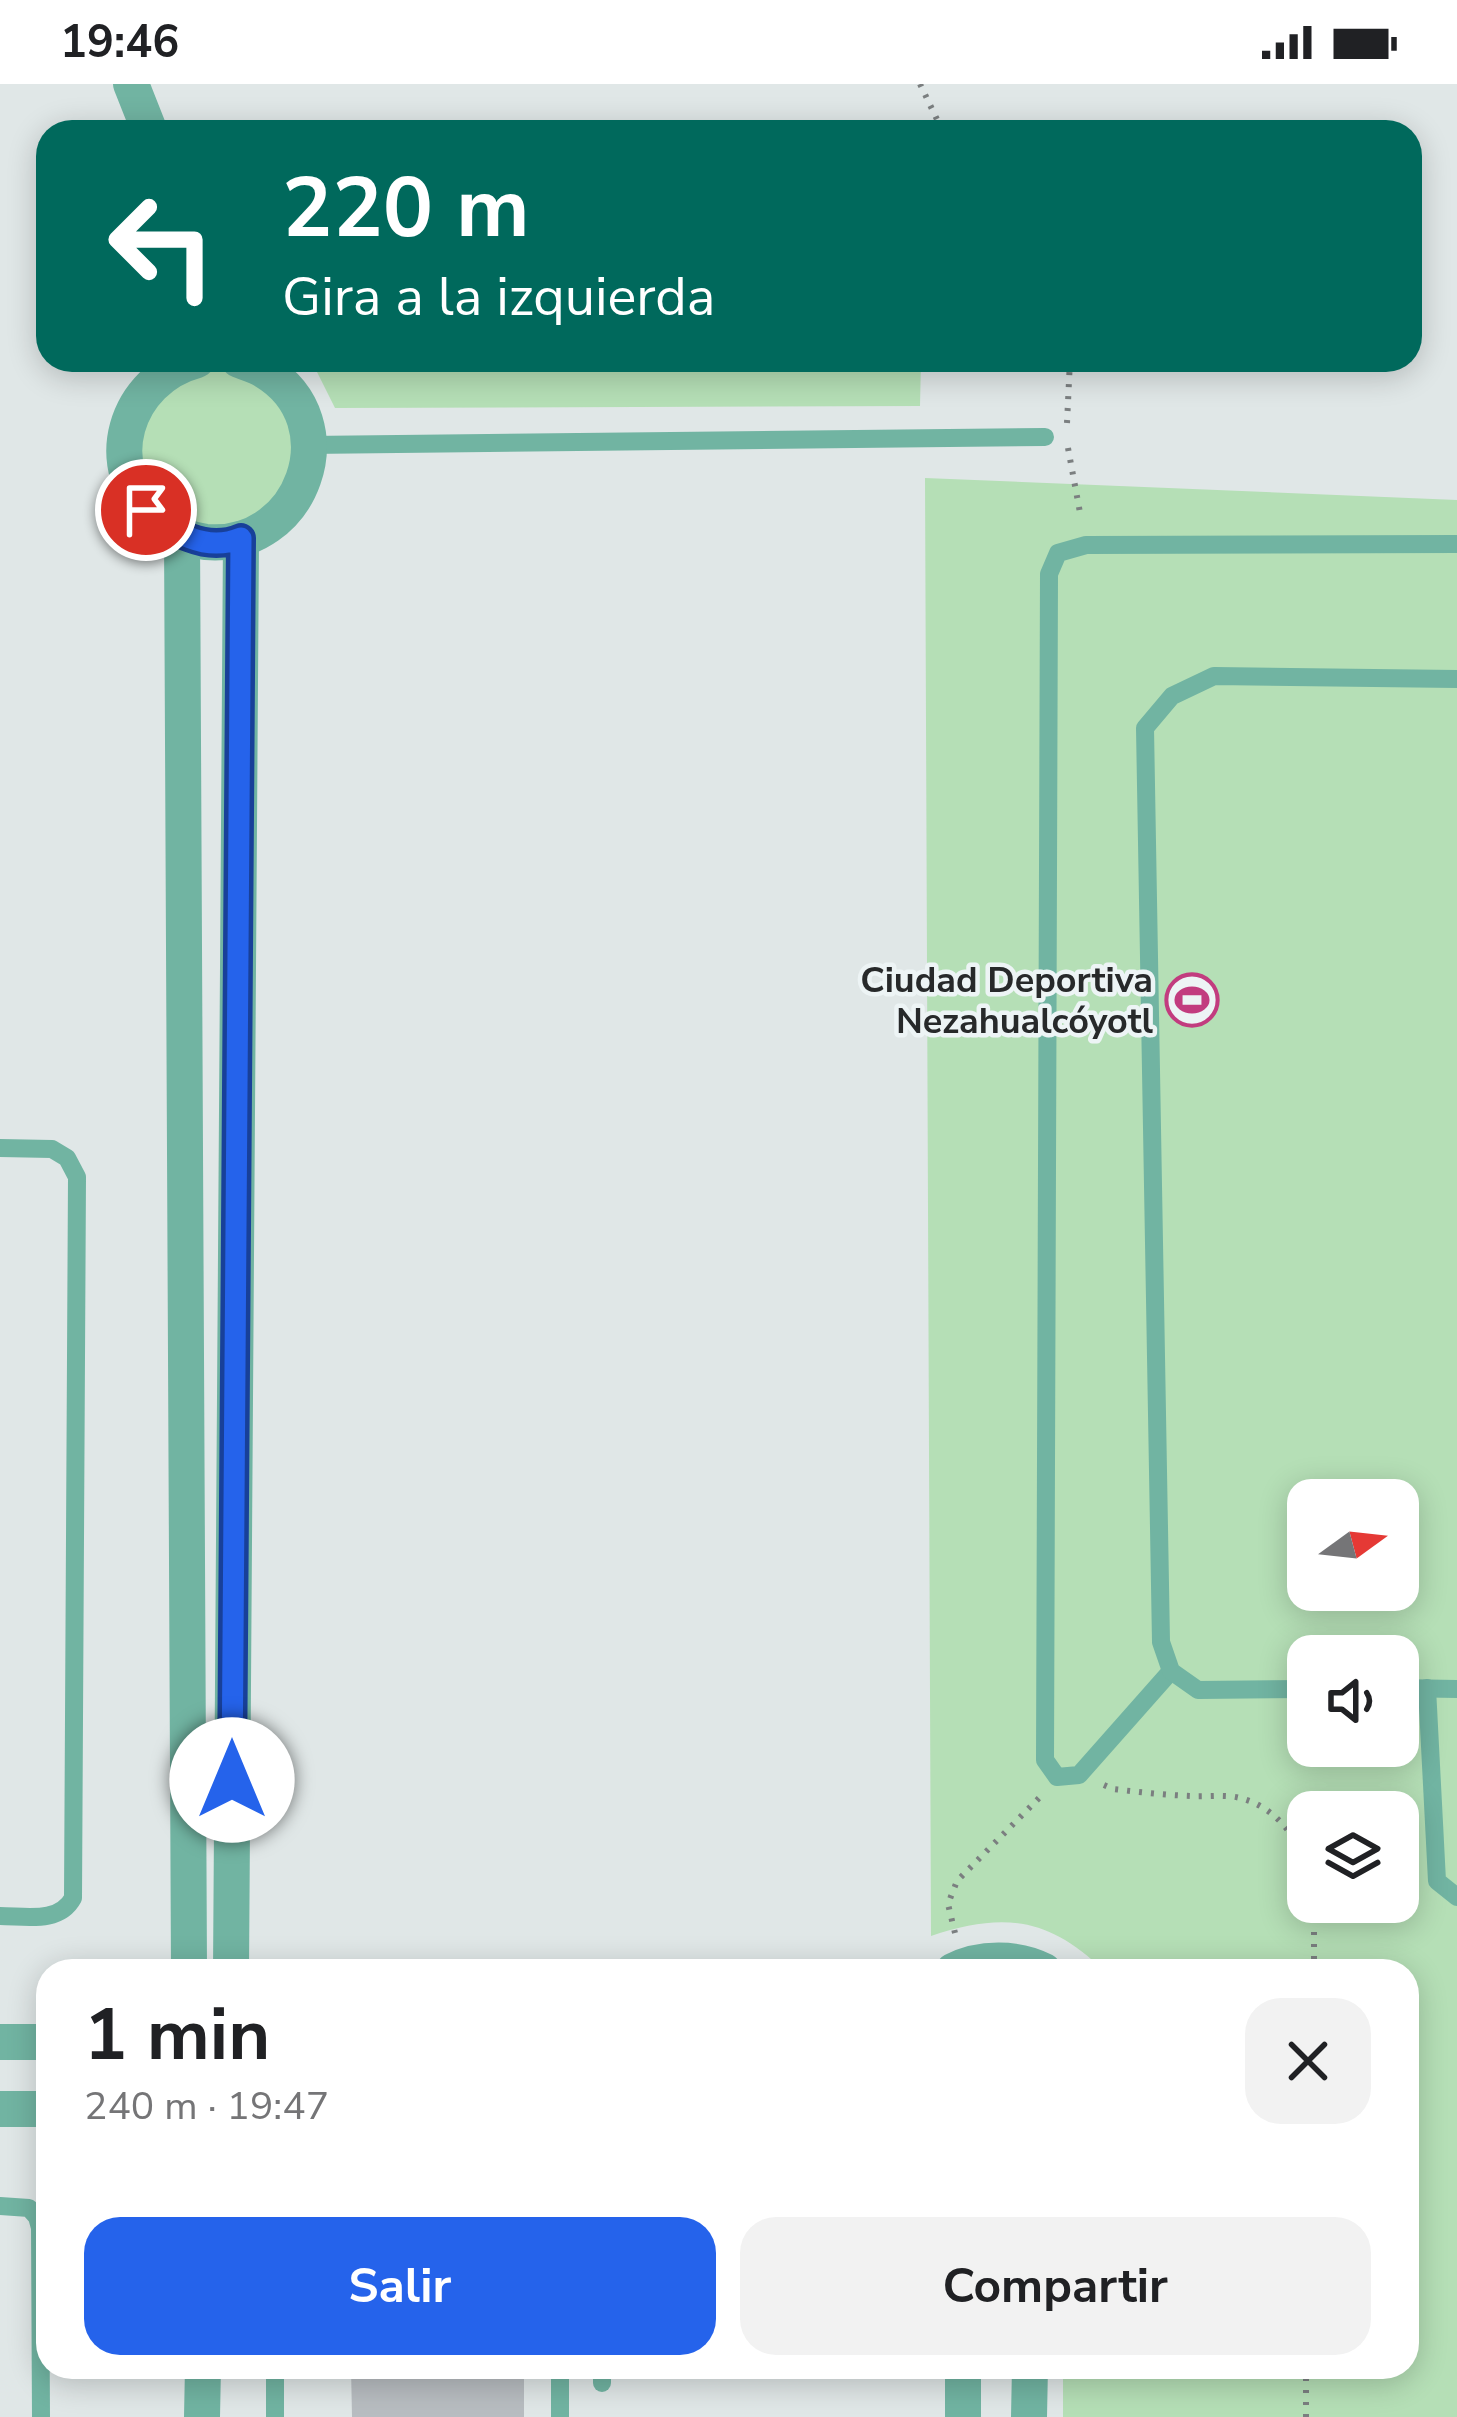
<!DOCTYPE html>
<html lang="es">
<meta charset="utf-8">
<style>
:root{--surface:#fff;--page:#f2f2f2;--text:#202124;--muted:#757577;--accent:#2563eb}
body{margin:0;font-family:"Nunito Sans",sans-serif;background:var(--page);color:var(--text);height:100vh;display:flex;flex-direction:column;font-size:45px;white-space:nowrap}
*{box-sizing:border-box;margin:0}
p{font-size:39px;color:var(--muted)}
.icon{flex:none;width:66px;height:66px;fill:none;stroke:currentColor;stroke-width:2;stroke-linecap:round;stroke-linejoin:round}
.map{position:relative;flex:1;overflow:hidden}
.drawer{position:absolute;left:36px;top:1875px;width:1383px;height:420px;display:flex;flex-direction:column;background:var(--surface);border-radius:36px;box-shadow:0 6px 30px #0003}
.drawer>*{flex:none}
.top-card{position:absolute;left:36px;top:36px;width:1386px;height:252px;border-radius:36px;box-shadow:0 6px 30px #0003;background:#00695c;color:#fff;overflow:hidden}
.needle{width:78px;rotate:75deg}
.controls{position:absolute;left:1287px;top:1395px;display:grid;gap:24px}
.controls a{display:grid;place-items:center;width:132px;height:132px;border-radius:24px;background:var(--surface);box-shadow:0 6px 30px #0003;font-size:60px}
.pin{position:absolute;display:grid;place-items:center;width:102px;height:102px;color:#fff;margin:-51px;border:6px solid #fff;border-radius:50%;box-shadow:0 3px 12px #0007}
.me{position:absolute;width:132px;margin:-66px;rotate:0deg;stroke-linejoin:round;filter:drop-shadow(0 0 9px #0008)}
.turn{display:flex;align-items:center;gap:42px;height:252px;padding:0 48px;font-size:54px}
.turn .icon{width:156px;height:156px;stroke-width:2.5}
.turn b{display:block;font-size:84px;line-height:102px}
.round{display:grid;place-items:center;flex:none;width:126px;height:126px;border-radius:36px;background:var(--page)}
.headline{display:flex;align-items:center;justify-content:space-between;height:204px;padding:0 48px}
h1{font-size:72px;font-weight:700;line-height:90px}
.primary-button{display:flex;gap:24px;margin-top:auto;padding:24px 48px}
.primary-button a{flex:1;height:138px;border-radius:36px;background:var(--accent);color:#fff;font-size:48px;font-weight:700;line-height:138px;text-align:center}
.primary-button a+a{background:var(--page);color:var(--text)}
.status{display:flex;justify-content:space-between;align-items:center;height:84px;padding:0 60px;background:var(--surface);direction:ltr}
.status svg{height:33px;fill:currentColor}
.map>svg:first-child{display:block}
.green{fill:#b5dfb6;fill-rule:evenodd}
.building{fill:#b8bdc1}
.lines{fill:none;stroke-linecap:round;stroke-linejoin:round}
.path{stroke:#7b7f80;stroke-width:6;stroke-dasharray:3 9;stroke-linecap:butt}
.service{stroke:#71b4a2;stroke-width:18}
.minor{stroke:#71b4a2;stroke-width:36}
.route-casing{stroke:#184099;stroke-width:30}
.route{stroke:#2563eb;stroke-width:21}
.labels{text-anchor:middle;stroke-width:9;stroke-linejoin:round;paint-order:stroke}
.poi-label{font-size:36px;font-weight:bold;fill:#27292a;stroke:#edf4f5;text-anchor:end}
</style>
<div class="status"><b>19:46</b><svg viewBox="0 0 49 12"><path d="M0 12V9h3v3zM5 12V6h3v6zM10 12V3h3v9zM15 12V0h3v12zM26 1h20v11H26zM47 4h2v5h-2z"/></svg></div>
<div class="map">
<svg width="1457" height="2333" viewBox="0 0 1457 2333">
<rect width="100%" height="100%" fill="#e0e7e7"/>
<g class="green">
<polygon points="304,276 921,276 920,322 335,324 317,288"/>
<polygon points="204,285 231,286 257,295 292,335 296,386 267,430 219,448 170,432 138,388 142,334 157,311"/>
<path d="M 925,394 L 1457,416 L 1457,2333 L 1063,2333 L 1063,2283 L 1407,2283 L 1407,1887 L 1104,1887 C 1049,1833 1003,1828 931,1852 ZM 1308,1416 L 1398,1416 L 1398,1506 L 1308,1506 ZM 1308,1572 L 1398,1572 L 1398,1662 L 1308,1662 ZM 1308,1728 L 1398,1728 L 1398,1818 L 1308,1818 Z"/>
</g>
<polygon class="building" points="351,2283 524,2283 524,2333 352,2333"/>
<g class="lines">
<g class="path">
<polyline points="920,0 943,48"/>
<polyline points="1067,339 1070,276"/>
<polyline points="1068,364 1081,434"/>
<path d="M 1104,1701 L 1113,1705 C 1139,1708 1165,1711 1191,1712 C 1206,1713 1225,1710 1240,1714 C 1274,1722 1301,1755 1308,1789"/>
<polyline points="1398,1813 1412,1807"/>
<polyline points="1316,1826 1364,1818"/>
<polyline points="955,1849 948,1820 957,1797 1040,1713"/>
<polyline points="1314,1887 1314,1818"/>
<polyline points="1306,2333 1306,2283"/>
</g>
<g class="service">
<polyline points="308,361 1045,353"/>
<path d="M 0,1064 L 52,1065 L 67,1074 L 77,1093 L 73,1814 C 59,1840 25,1832 0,1832"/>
<polyline points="1171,1587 1079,1691 1057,1693 1045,1676 1049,490 1058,469 1086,461 1457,460"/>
<polyline points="1398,1604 1457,1605"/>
<polyline points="1427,1604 1437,1797 1457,1813"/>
<polyline points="1308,1605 1198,1606 1171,1587 1161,1558 1145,644 1172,612 1214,592 1457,595"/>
<polyline points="0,2122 29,2124 37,2133 40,2144 41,2333"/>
<polyline points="275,2283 275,2333"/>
<polyline points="602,2283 602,2299"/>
<polyline points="560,2333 560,2283"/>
</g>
<g class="minor">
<polyline points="131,0 150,48"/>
<path d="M 197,276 C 125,295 97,384 157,435 C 171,447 188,456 206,458 C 303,466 349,338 265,287 C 258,282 247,279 239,276"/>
<polyline points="182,451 189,1887"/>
<polyline points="231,1887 241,455"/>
<path d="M 953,1887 C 980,1873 1017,1873 1044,1887"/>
<polyline points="0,1958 48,1958"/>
<polyline points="0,2025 48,2025"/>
<polyline points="963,2283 963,2333"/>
<polyline points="202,2333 203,2283"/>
<polyline points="1029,2333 1030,2283"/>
</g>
</g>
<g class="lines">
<g class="route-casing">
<path id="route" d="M 146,426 C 173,448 205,469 241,454 L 232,1696"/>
</g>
<use href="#route" class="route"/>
</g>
<defs>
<g id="stadium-ring" transform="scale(2.7)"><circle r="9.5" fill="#edf4f5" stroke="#c23c7f" stroke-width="1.5"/><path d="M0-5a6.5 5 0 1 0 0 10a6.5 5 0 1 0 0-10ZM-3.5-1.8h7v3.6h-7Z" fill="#c23c7f"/></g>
</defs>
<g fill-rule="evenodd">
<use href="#stadium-ring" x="1192" y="916"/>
</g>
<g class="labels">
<g class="poi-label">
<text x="1153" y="908">Ciudad Deportiva<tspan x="1153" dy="41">Nezahualcóyotl</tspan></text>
</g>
</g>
</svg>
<div class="controls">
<a><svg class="needle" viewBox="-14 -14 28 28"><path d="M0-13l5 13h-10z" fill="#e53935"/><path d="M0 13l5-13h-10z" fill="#757577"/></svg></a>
<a><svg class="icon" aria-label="sound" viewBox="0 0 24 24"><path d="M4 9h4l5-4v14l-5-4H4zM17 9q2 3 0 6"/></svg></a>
<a><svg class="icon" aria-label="layers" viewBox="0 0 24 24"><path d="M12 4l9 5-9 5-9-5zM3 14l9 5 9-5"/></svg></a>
</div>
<div class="pin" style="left:146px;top:426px;background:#d93025"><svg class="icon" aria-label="arrive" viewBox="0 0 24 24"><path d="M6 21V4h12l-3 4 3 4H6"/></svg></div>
<svg class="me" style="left:232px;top:1696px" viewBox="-20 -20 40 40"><circle r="19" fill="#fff"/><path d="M0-13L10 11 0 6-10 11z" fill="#2563eb"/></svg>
<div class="top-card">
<div class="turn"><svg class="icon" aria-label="left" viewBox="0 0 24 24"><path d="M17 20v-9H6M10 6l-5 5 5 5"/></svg><div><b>220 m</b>Gira a la izquierda</div></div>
</div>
<section class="drawer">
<div class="headline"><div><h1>1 min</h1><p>240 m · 19:47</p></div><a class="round"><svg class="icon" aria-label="close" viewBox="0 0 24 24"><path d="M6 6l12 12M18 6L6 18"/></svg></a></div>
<div class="primary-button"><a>Salir</a><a>Compartir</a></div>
</section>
</div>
